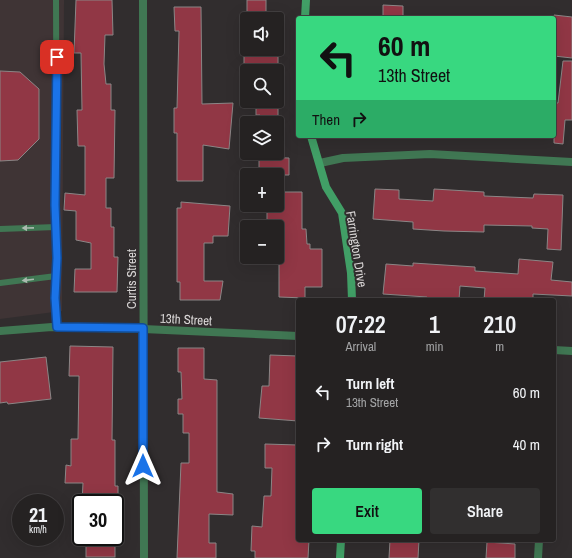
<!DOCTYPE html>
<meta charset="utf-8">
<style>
:root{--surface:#252222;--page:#312f2f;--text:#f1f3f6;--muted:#a3a4a5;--line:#423f40;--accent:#38d880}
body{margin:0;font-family:"Archivo Narrow",sans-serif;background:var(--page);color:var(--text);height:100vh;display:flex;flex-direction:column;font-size:15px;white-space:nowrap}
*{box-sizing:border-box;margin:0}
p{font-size:13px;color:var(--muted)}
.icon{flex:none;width:22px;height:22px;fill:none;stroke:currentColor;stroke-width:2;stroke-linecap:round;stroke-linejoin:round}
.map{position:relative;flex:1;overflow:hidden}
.side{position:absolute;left:296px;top:298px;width:260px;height:244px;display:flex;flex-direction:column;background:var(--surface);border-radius:4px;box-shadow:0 4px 16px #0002,0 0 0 1px var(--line)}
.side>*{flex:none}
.hud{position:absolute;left:296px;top:16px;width:260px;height:122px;border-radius:4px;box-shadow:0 4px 16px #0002,0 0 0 1px var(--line);background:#38d880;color:#111;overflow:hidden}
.tools{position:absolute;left:240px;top:12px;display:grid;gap:8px}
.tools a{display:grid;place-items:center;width:44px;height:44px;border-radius:4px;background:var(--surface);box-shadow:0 4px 16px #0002,0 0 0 1px var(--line);font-size:20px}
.speed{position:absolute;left:12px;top:494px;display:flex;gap:8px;font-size:20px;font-weight:700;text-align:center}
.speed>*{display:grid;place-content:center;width:52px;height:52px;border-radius:50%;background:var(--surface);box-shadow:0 4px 16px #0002,0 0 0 1px var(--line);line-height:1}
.speed small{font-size:10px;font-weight:400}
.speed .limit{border:2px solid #111;border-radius:6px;background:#fff;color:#111}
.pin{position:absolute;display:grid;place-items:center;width:34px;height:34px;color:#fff;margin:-17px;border-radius:8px;box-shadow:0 2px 6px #0006}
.me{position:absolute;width:44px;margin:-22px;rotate:0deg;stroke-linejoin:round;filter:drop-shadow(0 0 3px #0008)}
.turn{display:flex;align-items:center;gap:14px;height:84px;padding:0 16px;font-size:18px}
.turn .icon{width:52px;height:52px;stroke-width:2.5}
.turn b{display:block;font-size:28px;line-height:34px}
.then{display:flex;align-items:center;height:38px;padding:0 16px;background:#0003;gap:8px;font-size:15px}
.eta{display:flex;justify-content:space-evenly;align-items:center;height:68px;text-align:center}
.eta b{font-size:24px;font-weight:600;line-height:28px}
.action{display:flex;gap:8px;margin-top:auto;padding:8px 16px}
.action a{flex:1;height:46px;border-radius:4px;background:var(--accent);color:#111;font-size:16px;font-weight:600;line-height:46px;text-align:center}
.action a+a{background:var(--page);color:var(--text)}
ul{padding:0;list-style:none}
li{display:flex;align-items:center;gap:12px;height:52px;padding:0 16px}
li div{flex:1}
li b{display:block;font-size:15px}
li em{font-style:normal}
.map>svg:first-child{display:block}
.built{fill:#3f3435}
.building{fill:#913745;stroke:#8b8686}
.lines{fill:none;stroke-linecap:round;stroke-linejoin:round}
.lane{stroke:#407753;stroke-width:6}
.street{stroke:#407753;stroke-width:8}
.secondary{stroke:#419f66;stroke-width:8}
.oneway{fill:#abbaaf}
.route-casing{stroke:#114b97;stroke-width:10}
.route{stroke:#1a73e8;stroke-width:7}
.labels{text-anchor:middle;stroke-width:4;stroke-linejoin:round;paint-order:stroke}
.street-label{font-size:13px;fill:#d9d6d6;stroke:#312d2e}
</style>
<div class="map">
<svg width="572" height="558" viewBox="0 0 572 558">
<rect width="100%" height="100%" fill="#312d2e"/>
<polygon class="built" points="0,0 64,0 62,311 0,319"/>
<g class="building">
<polygon points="76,0 112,0 113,35 105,35 104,64 106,84 111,84 111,110 115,110 114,178 106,178 106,208 111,208 111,227 114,227 114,257 118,257 117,292 74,292 75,269 91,269 91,243 76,240 76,211 64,210 65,193 85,195 85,146 78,146 77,110 82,110 81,53 74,53"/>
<rect x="247" y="0" width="19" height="19"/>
<polygon points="383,5 403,6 403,18 383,18"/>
<polygon points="174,7 201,7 202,104 233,103 229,149 203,145 203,181 177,181 177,133 174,133 174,108 177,108 179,31 175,31"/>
<polygon points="554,15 572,17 572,58 554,56"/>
<rect x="244" y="49" width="34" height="22"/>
<polygon points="563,61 572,61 572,120 565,120 563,144 554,143 554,103 558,103"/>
<polygon points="0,71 20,72 39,89 39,139 18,160 0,161"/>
<polygon points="256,101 278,101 278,123 260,123 260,115 256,115"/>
<polygon points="259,157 289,158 289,175 259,175"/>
<polygon points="375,189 399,190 399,199 433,201 434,189 484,192 484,196 533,198 534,194 563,195 561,250 547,249 548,229 532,228 532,226 484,225 484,232 444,231 413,229 413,222 373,219"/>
<polygon points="277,192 302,192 302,229 306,229 307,244 310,244 310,249 322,249 322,287 305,287 305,298 279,297 279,263 282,263 282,222 267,222 267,205 277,205"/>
<polygon points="181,202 230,206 228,236 213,236 213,243 204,243 204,281 223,281 220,300 180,300 180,282 177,282 177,208 181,208"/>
<polygon points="519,259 553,262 551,280 572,282 572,296 533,294 533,300 484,300 485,288 460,286 459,300 427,300 427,297 383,294 386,264 413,266 413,263 475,267 475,271 518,274"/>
<polygon points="70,346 113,347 112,440 115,440 115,486 118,486 118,503 82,503 83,483 65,483 66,465 71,466 71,439 78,439 79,376 69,376"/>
<polygon points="178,348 204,348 204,379 217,380 217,492 233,494 233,515 209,514 209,543 216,543 216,558 177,558 181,463 189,463 189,433 183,433 183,414 178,414 178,399 182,399 181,372 178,372"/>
<polygon points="270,355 298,356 298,421 259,418 262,386 269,386"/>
<polygon points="46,357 51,399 8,404 7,402 0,403 0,362"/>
<polygon points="265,444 298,445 298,540 309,540 308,558 255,558 255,551 251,551 252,526 262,527 264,496 271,496 272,468 265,468"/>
<rect x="86" y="537" width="29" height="20"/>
<polygon points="390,540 419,540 418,558 389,558"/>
<polygon points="487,542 515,544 515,558 486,558"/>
</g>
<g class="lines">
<g class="lane">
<polyline points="56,0 57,258 55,297 57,327"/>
<polyline points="0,229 56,227"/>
<polyline points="0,283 56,276"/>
</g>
<g class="street">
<polyline points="143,0 144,558"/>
<polyline points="320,163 343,158 430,154 572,162"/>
<polyline points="0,331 52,327 143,329 298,336"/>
<polyline points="554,350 572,351"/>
<polyline points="538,558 539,540"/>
</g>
<g class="secondary">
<polyline points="305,18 306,0"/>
<polyline points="311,136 326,187 342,213 351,273 352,300"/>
<polyline points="340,558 341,540"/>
</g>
</g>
<defs><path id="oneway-solid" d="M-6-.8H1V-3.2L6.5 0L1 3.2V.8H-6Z"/></defs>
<g class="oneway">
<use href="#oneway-solid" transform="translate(28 228) rotate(179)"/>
<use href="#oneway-solid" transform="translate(28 280) rotate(173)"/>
</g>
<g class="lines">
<g class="route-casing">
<polyline id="route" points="57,57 55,205 57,258 55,298 57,327 143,328 143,466"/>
</g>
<use href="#route" class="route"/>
</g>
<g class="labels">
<g class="street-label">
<text transform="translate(357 249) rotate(81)" y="5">Farrington Drive</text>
<text transform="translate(131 279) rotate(-90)" y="5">Curtis Street</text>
<text transform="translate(186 319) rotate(3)" y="5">13th Street</text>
</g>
</g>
</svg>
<div class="tools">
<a><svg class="icon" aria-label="sound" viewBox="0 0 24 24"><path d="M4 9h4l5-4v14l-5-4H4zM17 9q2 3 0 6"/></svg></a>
<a><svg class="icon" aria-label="search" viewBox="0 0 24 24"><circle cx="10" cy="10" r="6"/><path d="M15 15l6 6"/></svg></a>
<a><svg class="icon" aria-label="layers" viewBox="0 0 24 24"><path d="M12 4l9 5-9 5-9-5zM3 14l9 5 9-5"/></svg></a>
<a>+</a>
<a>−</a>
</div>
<div class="speed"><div>21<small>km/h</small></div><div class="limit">30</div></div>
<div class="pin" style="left:57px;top:57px;background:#d93025"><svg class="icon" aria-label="arrive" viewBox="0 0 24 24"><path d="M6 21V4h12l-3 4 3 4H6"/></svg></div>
<svg class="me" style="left:143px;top:466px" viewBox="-20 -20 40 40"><path d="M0-17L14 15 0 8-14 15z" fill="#1a73e8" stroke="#fff" stroke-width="4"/></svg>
<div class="hud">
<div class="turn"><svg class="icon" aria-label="left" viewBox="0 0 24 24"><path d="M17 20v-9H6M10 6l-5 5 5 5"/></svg><div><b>60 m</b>13th Street</div></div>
<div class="then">Then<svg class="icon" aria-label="right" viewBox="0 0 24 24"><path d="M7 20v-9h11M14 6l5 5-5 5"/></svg></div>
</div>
<section class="side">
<div class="eta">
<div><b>07:22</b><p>Arrival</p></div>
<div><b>1</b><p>min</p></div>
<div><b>210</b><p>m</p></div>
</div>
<ul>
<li><svg class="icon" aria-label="left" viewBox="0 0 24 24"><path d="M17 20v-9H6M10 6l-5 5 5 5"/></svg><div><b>Turn left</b><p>13th Street</p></div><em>60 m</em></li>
<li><svg class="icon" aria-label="right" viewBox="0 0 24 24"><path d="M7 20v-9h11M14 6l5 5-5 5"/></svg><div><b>Turn right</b></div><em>40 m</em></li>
</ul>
<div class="action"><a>Exit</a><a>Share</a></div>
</section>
</div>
